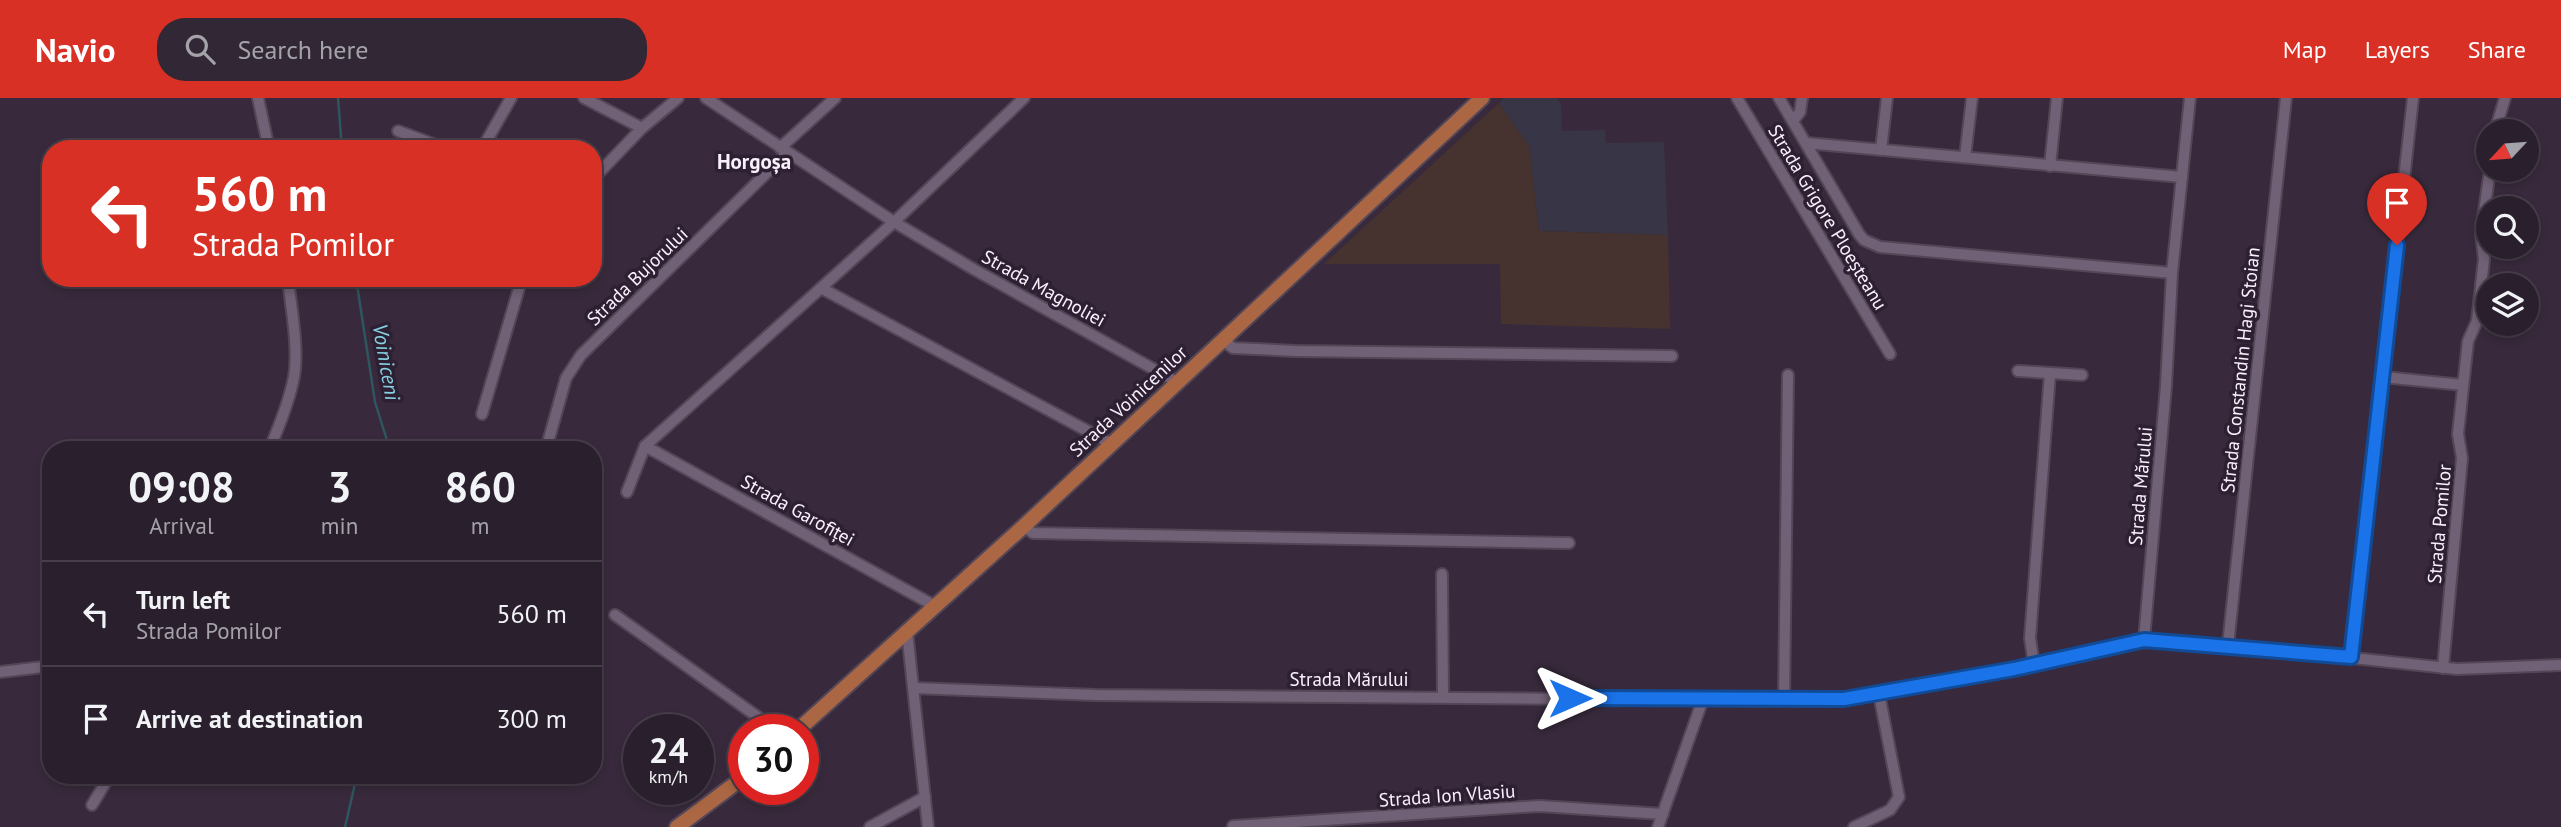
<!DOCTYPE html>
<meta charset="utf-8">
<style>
:root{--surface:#2a202d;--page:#322835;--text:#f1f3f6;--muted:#a5a3aa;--line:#463e49;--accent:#d93025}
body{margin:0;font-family:"PT Sans",sans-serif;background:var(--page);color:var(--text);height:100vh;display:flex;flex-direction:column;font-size:26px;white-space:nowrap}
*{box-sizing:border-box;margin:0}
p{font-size:23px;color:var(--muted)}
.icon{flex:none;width:38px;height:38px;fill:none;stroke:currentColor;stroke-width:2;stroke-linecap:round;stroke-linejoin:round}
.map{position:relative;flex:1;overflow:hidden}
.panel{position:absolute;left:42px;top:343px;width:560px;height:343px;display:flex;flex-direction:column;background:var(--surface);border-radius:28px;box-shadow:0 4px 10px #0003,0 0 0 2px var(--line)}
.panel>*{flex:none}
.banner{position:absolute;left:42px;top:42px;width:560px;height:147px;border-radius:28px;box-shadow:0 4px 10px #0003,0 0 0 2px var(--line);background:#d93025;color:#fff;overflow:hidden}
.needle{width:46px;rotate:244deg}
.buttons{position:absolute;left:2476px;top:21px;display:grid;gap:14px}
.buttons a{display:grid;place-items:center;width:63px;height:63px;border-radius:50%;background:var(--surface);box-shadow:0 4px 10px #0003,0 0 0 2px var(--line);font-size:35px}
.speed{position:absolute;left:623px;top:616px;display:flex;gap:14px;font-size:35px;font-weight:700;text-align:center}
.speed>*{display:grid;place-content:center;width:91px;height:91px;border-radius:50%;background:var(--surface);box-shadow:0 4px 10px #0003,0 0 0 2px var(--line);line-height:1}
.speed small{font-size:18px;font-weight:400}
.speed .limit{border:10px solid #d22;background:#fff;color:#111}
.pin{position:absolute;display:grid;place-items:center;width:60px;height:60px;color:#fff;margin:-72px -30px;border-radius:50% 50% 50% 0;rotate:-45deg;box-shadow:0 0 7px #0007}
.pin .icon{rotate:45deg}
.me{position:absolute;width:77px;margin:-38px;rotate:90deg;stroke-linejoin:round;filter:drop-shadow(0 0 5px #0008)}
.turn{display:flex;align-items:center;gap:24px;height:147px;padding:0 35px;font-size:32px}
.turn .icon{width:91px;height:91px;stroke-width:2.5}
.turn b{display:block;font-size:49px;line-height:60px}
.eta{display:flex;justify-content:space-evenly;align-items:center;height:119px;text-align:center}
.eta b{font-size:42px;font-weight:700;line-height:49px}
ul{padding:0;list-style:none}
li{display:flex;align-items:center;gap:21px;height:105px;padding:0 35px;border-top:2px solid var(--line)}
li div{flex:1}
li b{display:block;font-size:26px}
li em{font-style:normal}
header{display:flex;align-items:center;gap:42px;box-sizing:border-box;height:98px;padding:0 35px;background:var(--accent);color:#fff}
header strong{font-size:33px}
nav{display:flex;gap:38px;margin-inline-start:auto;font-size:24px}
.search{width:490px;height:63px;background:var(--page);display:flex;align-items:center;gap:18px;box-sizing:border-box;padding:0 24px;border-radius:28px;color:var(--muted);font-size:26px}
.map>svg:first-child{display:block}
.commercial{fill:#373546}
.industrial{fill:#46322f}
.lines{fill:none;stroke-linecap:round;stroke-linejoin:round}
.stream{stroke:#2e565f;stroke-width:2.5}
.minor-casing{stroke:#534757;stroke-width:14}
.major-casing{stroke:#534757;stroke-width:18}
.minor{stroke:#716176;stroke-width:10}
.major{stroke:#ab6744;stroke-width:14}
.route-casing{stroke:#114b97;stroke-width:18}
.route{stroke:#1a73e8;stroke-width:12}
.labels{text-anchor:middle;stroke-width:7;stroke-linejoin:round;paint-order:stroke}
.street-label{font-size:19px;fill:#f9f0fc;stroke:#2d2032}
.neighbourhood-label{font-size:21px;font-weight:bold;fill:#f9f0fc;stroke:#2d2032}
.water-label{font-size:21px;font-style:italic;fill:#85d0e1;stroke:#2d2032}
</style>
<header>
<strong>Navio</strong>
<div class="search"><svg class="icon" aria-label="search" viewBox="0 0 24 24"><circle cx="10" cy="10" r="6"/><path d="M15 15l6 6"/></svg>Search here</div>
<nav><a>Map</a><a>Layers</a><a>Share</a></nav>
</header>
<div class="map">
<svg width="2561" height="729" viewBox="0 0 2561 729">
<rect width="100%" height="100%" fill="#382a3c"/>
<polygon class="commercial" points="1504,0 1557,0 1561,6 1562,33 1605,32 1606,45 1664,44 1668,137 1539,133 1529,48 1499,5"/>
<polygon class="industrial" points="1499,5 1529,48 1539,133 1668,137 1670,231 1501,226 1500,166 1324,166"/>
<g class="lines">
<g class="stream">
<polyline points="338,0 342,51"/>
<polyline points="356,180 375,304 390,352"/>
<polyline points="345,729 357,677"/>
</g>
<g class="minor-casing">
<g id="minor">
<polyline points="258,0 269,51"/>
<polyline points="584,0 642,30"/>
<polyline points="706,0 894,124 975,172 1177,284"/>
<polyline points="1737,0 1890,256"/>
<polyline points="1779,0 1859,136 1864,142 1880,149 2172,175 2190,0"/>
<polyline points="1793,23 1800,14 1802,0"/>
<polyline points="398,33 447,51"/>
<polyline points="2495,33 2505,0"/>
<polyline points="1806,45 2182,79"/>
<polyline points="780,50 835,0"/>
<polyline points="482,51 511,0"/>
<polyline points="1881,52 1887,0"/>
<polyline points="1965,59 1972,0"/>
<polyline points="2050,68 2057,0"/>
<polyline points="593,81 642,30 678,0"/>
<polyline points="821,190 894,124 1024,0"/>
<polyline points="1223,242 1233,250 1296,253 1672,258"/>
<polyline points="2018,273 2082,277"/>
<polyline points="2383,279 2463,287"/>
<polyline points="482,316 522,180"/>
<polyline points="547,348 566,280 581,257 787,55"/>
<polyline points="645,348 935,508"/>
<path d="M 269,352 C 279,329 289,304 294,279 C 299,250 291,210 288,180"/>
<polyline points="627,394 645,348 821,190 1110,345"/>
<polyline points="1024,428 1033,435 1569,445"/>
<polyline points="1442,476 1443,599"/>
<polyline points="615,517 776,632"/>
<polyline points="907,533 928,729"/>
<polyline points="2144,542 2166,288 2172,175"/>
<polyline points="2228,547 2286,0"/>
<polyline points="2351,559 2413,0"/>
<polyline points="2034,567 2030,540 2050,275"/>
<polyline points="2443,570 2462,360 2458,336 2468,243 2477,223 2484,161 2481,135 2490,72"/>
<polyline points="0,574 51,568"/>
<polyline points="914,590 1096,597 1825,603 1879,596 2014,571 2144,542 2228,547 2457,571 2561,567"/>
<polyline points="1784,602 1788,277"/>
<polyline points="92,707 110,677"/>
<polyline points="1233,728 1539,708 1663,716"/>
<polyline points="870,729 925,699"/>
<polyline points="1658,729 1703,601"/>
<polyline points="1854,729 1890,712 1899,699 1879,596"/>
</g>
</g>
<g class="major-casing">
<g id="major">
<polyline points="798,632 1024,428 1482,0"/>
<polyline points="677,729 744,679"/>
</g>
</g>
<use href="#minor" class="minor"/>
<use href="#major" class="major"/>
</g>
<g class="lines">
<g class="route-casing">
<polyline id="route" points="1570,600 1844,601 2014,571 2144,542 2351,559 2397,147"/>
</g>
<use href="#route" class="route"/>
</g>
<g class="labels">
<g class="street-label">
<text transform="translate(1828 119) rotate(59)" y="7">Strada Grigore Ploeșteanu</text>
<text transform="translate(637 178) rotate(-44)" y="7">Strada Bujorului</text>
<text transform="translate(1044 190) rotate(29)" y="7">Strada Magnoliei</text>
<text transform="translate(2240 272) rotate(-84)" y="7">Strada Constandin Hagi Stoian</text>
<text transform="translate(1128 303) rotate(-43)" y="7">Strada Voinicenilor</text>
<text transform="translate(2140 388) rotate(-85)" y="7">Strada Mărului</text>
<text transform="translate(798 412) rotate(29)" y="7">Strada Garofiței</text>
<text transform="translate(2439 426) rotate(-85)" y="7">Strada Pomilor</text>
<text x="1349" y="588">Strada Mărului</text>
<text transform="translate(1447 697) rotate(-4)" y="7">Strada Ion Vlasiu</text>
</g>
<g class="neighbourhood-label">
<text x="754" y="71">Horgoșa</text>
</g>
<g class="water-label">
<text transform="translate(386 264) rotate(80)" y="7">Voiniceni</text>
</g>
</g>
</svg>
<div class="buttons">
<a><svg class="needle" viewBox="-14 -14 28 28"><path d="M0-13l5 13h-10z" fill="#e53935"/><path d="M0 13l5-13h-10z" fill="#a5a3aa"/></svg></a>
<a><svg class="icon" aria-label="search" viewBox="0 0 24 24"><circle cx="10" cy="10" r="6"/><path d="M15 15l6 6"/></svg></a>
<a><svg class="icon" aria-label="layers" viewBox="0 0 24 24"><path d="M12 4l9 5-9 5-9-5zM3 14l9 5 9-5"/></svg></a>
</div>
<div class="speed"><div>24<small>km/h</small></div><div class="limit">30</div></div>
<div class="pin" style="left:2397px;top:147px;background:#d93025"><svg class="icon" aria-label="arrive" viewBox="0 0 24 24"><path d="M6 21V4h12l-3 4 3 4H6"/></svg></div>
<svg class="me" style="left:1570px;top:600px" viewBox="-20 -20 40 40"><path d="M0-17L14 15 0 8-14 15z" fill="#1a73e8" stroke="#fff" stroke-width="4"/></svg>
<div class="banner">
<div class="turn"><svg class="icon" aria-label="left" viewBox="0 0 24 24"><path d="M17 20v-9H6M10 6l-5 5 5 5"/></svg><div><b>560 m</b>Strada Pomilor</div></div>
</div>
<section class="panel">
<div class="eta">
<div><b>09:08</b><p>Arrival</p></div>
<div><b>3</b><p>min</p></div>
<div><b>860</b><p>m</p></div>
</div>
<ul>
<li><svg class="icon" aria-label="left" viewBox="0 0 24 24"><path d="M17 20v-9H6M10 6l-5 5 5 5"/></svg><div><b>Turn left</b><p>Strada Pomilor</p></div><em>560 m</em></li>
<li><svg class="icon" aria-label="arrive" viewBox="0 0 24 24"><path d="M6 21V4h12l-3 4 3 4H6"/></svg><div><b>Arrive at destination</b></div><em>300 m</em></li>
</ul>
</section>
</div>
